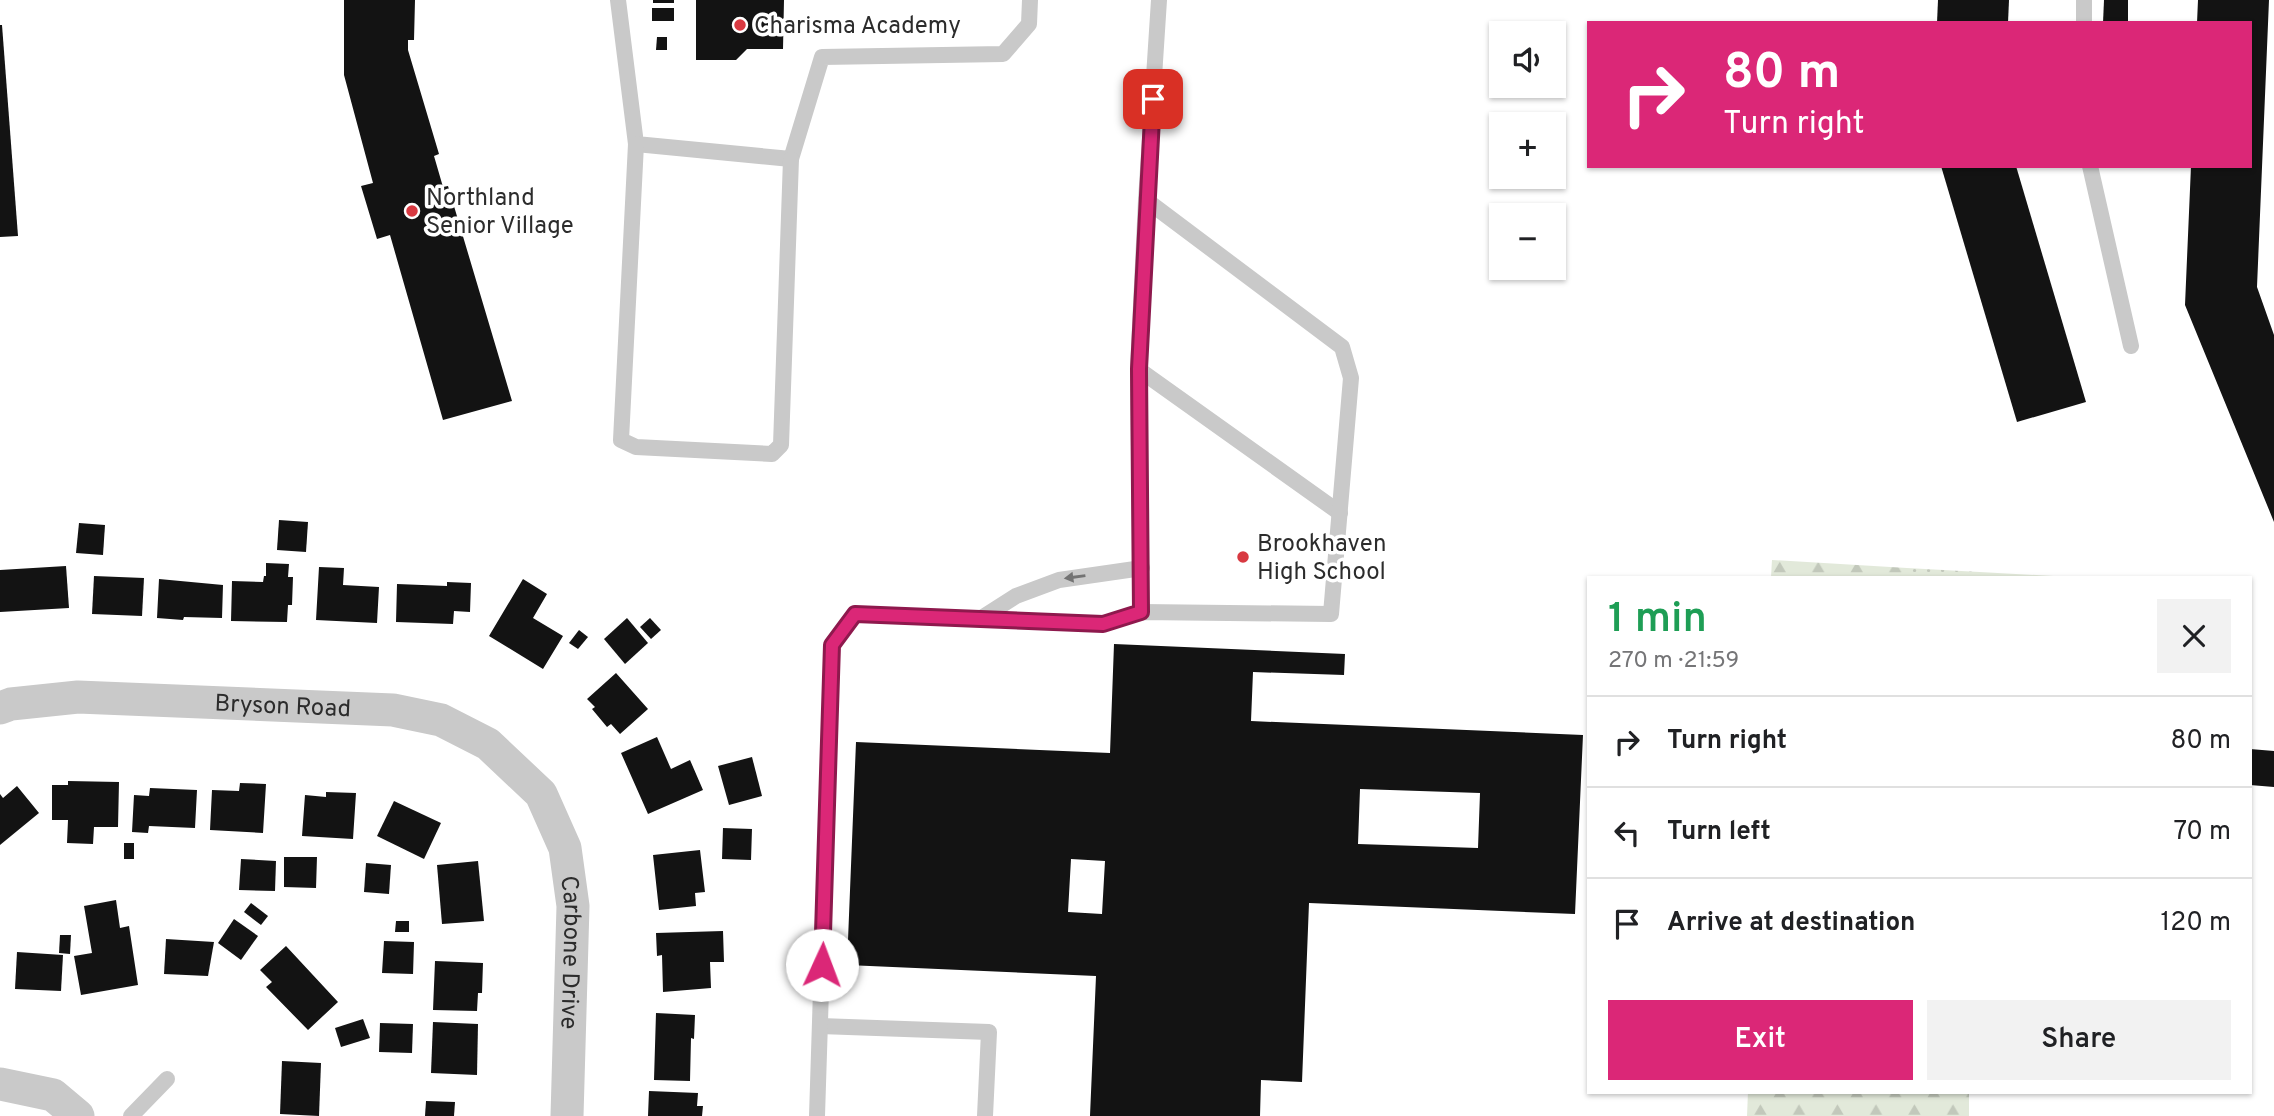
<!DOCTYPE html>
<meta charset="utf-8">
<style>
:root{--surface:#fff;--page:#f2f2f2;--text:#202124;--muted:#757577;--line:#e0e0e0;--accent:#db2777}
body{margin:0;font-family:Overpass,sans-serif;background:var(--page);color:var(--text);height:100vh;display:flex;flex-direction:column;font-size:26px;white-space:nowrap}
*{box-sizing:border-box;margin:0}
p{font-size:23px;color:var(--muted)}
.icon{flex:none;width:38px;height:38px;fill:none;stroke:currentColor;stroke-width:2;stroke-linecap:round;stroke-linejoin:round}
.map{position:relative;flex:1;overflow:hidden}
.sheet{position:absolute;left:1587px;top:576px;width:665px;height:518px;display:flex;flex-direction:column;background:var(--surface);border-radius:0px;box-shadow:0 2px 5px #0004}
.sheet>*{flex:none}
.guide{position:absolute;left:1587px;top:21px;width:665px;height:147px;border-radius:0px;box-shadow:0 2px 5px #0004;background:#db2777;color:#fff;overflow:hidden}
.controls{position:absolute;left:1489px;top:21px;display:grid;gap:14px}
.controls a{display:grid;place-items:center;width:77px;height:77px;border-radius:0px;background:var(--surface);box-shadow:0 2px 5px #0004;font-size:35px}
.pin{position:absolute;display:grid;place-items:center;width:60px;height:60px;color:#fff;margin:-30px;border-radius:14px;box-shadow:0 4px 10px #0006}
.me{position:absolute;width:77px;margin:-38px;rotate:2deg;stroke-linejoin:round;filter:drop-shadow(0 0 5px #0008)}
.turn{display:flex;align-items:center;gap:24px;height:147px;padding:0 21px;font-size:32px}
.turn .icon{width:91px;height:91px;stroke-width:2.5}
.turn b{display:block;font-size:49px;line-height:60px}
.round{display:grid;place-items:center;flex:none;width:74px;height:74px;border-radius:0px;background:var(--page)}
.headline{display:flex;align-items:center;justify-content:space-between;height:119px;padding:0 21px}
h1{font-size:42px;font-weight:600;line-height:52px;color:#1e9e55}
.primary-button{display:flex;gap:14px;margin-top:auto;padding:14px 21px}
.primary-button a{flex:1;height:80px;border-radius:0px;background:var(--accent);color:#fff;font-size:28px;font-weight:600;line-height:80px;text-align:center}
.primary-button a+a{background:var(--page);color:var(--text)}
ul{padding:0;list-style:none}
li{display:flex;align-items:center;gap:21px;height:91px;padding:0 21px;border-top:2px solid var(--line)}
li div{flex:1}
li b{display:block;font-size:26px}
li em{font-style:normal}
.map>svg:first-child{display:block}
.green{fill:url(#green-dots)}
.forest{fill:url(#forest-firs)}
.building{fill:#131313;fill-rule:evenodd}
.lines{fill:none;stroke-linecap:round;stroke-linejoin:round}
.lane{stroke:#c9c9c9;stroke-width:16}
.street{stroke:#c9c9c9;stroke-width:33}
.oneway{fill:#737373}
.route-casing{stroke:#8e194d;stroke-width:18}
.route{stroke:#db2777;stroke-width:12}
.poi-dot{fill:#d83941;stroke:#fff;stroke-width:2.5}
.labels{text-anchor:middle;stroke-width:7;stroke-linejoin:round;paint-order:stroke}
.poi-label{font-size:24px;fill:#2c2c2c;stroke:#fff;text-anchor:start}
.street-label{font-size:24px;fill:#2c2c2c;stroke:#fff}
</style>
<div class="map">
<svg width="2274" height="1116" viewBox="0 0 2274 1116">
<defs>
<pattern id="green-dots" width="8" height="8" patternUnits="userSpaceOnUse" patternTransform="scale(1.75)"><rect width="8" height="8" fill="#e2e9da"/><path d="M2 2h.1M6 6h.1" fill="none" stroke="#c2c8bb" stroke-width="1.8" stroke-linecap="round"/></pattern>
<pattern id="forest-firs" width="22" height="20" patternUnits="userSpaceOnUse" patternTransform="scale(1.75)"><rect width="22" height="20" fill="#e2e9da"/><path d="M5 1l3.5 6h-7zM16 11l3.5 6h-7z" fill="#c2c8bb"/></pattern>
</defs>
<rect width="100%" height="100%" fill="#fff"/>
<polygon class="green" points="1907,568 2071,577 1907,578"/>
<g class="forest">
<polygon points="1772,560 1907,568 1907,577 1771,577"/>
<polygon points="1748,1092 1969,1092 1969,1116 1747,1116"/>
</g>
<g class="building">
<polygon points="344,0 415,0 414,40 408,40 408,50 439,154 434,156 443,187 448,186 512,401 443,420 390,235 377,239 361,186 373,183 344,75"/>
<rect x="653" y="0" width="21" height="3"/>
<polygon points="696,0 784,0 783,49 747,49 736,60 696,60"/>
<polygon points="1938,0 2009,0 2008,23 1937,23"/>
<polygon points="2104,0 2128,0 2128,23 2103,23"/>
<polygon points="2198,0 2269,0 2257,287 2274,335 2274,522 2185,305 2191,166 2250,166 2250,23 2197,23"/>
<rect x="652" y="8" width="22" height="13"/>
<polygon points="0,25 2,25 18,236 0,237"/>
<polygon points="657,37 667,37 667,50 656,50"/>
<polygon points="1941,166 2016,166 2086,402 2017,422"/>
<polygon points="279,520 308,522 306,552 277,550"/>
<polygon points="79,523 105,525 103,555 76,553"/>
<polygon points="266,563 289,564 288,577 293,577 292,605 288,605 287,622 231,621 232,581 263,582 264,576 266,576"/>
<polygon points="66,566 69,608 0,612 0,570"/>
<polygon points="319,567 344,568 343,585 379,587 377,623 316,620"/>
<polygon points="94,576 144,578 142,616 92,614"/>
<polygon points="159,579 223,585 222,618 184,617 183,620 157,618"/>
<polygon points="523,579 547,594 533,618 563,636 543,669 489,636"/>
<polygon points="447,582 471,583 470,612 454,611 453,624 396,622 397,584 447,586"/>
<polygon points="627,618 648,643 625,664 604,639"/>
<polygon points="650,618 661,630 651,639 640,627"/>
<polygon points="579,630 588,637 578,649 569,643"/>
<path d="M 1114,644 L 1345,654 L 1344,675 L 1253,672 L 1251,721 L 1583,735 L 1575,914 L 1309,903 L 1302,1082 L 1261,1080 L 1260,1116 L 1090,1116 L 1096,976 L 847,965 L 856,742 L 1110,753 ZM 1360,789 L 1480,793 L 1478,848 L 1358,844 ZM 1071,859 L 1105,861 L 1102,914 L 1068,912 Z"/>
<polygon points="616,673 648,709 620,734 611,724 607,727 592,709 595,707 587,699"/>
<polygon points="657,737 671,769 690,760 703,790 648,814 621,753"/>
<polygon points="2250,749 2274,751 2274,787 2250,785"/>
<polygon points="752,757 762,796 729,805 718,766"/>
<polygon points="68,781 119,782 118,827 94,827 93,844 67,843 68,820 52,820 52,785 68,785"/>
<polygon points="240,783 266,784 263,833 210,830 212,790 239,791"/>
<polygon points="17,786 39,813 0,845 0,794 3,798"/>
<polygon points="150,788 197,790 195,828 149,826 148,833 132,832 134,795 149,796"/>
<polygon points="326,792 356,793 353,839 302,836 305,795 326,797"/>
<polygon points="394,801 441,823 424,859 377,836"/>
<polygon points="723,828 752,829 751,860 722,859"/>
<rect x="124" y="843" width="10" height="16"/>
<polygon points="700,850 705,892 695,893 696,906 659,910 653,855"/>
<polygon points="284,857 317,857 316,888 284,887"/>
<polygon points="241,859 276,861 275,891 239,890"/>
<polygon points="478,861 484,921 442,924 437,865"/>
<polygon points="366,863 391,865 389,894 364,892"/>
<polygon points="116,900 120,928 129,926 138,985 81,995 74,956 92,953 84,906"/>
<polygon points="251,903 268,916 261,925 244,912"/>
<polygon points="234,919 258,936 241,960 218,943"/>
<polygon points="396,921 409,921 409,932 395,932"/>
<polygon points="723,931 724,962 710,962 711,988 663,992 662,955 657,956 656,933"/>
<polygon points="60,935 71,935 70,954 59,953"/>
<polygon points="166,939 214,942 208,976 164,974"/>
<polygon points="384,941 414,942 413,974 382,973"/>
<polygon points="286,946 338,1002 308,1030 266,987 272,982 260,970"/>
<polygon points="17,952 63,955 61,991 15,989"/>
<polygon points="435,961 483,963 482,993 478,993 477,1011 433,1010"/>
<polygon points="656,1013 695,1015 694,1039 691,1038 690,1081 654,1080"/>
<polygon points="363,1019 370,1038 341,1047 335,1028"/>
<polygon points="433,1022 478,1024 477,1075 431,1073"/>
<polygon points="380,1023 413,1024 412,1053 379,1052"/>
<polygon points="282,1061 321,1063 319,1116 280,1114"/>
<polygon points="649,1091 698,1093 697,1106 703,1106 702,1116 648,1116"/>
<polygon points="426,1101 455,1102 454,1116 425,1116"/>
</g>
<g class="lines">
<g class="lane">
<polyline points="618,0 636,144 791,159 822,57 1003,54 1029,24 1030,0"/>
<polyline points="2084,23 2084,0"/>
<polyline points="636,144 621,440 636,447 772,454 781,445 791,159"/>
<polyline points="2090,166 2131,346"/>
<polyline points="1146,200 1138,369 1340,513"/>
<polyline points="1138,369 1141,612"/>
<polyline points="980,619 1016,596 1059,580 1142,568"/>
<polyline points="820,1026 989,1032 985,1116"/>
<polyline points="131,1116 167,1079"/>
<polyline points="817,1116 832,644 855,614 1103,624 1141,612 1331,614 1351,378 1342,347 1146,200 1159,0"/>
</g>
<g class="street">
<path id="s1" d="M 0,708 L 11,704 L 78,697 L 393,710 L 441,720 L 488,744 L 541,794 L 565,848 L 573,906 L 567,1116"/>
<polyline points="0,1084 53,1095 78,1116"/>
</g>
</g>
<defs><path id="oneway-solid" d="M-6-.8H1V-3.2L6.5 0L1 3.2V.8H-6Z" transform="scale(1.75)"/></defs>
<use class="oneway" href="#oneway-solid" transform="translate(1075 577) rotate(172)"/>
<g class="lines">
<g class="route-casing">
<polyline id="route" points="822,965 832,645 855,614 1103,624 1141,612 1139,369 1153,99"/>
</g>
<use href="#route" class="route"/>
</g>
<g class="poi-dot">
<circle cx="740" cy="25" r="7"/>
<circle cx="412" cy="211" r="7"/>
<circle cx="1243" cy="557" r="7"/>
</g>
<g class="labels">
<g class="poi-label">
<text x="754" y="33">Charisma Academy</text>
<text x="426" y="205">Northland<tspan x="426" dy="28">Senior Village</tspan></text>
<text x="1257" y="551">Brookhaven<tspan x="1257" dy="28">High School</tspan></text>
</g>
<g class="street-label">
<text dy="8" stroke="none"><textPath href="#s1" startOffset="284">Bryson Road</textPath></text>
<text dy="8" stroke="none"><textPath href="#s1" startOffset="733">Carbone Drive</textPath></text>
</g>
</g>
</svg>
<div class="controls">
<a><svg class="icon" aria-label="sound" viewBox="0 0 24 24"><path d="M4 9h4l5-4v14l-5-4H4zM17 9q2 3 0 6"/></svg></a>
<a>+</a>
<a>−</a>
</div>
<div class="pin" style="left:1153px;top:99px;background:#d93025"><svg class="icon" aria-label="arrive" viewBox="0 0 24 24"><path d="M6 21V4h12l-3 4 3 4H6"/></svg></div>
<svg class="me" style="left:822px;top:965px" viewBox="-20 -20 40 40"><circle r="19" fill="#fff"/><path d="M0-13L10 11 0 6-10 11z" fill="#db2777"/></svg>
<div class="guide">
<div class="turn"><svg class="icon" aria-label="right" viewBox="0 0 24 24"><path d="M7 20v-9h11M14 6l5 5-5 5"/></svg><div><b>80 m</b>Turn right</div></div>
</div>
<section class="sheet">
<div class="headline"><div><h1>1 min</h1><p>270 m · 21:59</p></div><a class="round"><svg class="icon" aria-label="close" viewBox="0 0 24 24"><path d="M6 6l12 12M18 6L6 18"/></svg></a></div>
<ul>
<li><svg class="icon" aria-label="right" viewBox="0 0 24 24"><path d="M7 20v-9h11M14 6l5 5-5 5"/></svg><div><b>Turn right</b></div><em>80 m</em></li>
<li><svg class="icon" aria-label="left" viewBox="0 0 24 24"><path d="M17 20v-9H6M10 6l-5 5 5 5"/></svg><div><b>Turn left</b></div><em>70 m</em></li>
<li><svg class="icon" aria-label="arrive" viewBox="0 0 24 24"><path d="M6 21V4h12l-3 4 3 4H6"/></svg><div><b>Arrive at destination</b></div><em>120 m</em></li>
</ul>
<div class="primary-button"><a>Exit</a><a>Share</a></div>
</section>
</div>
